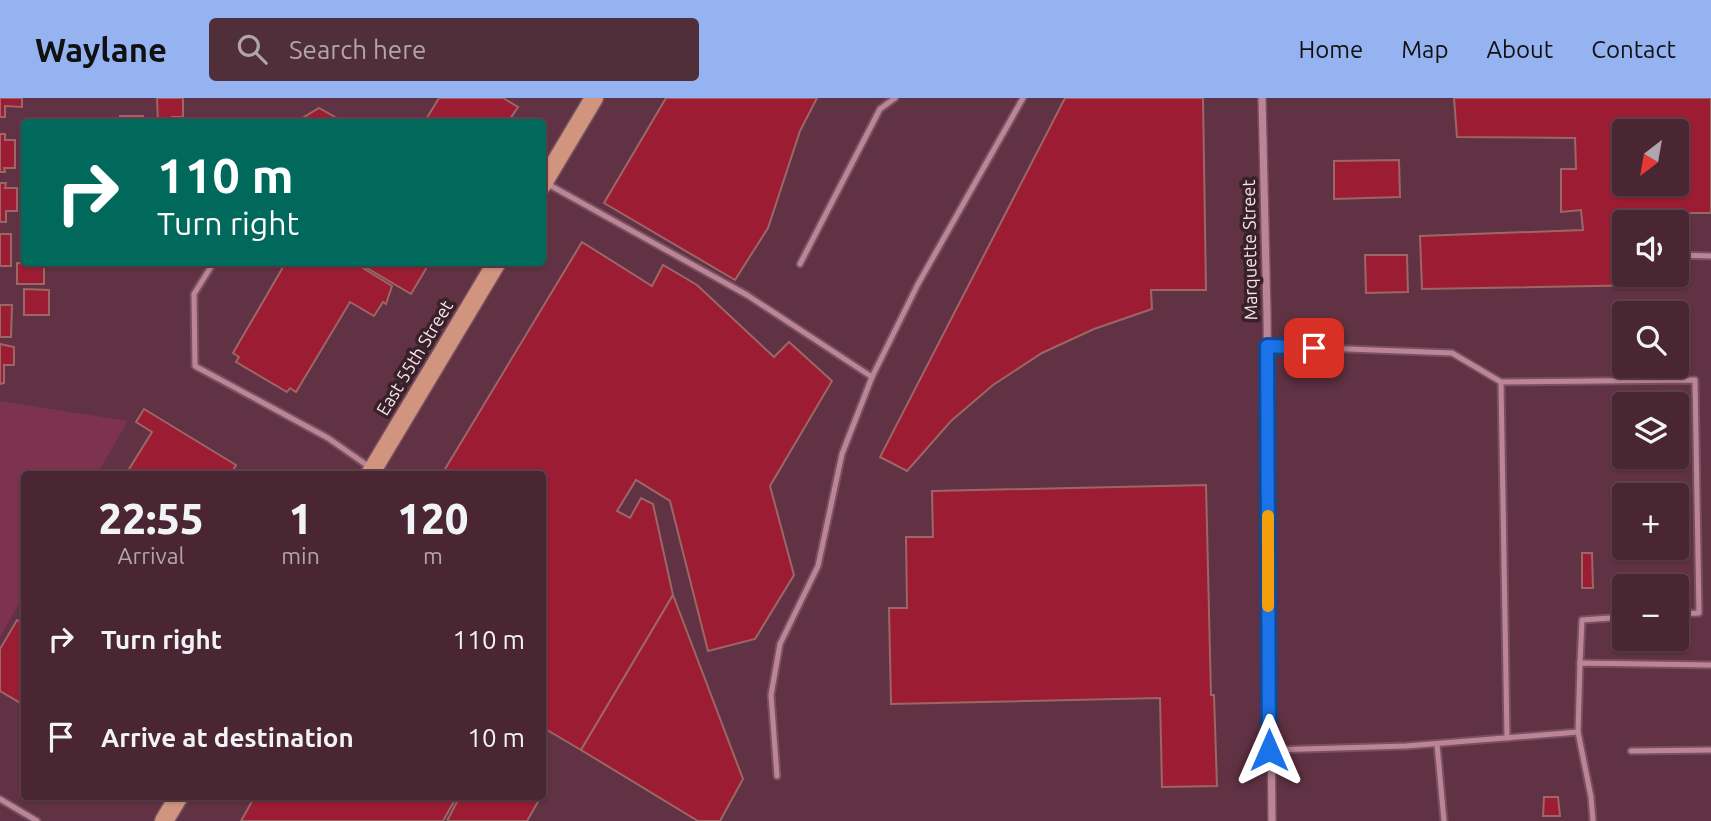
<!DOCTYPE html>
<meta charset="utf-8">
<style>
:root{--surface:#492632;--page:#502e3a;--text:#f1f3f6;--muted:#b1a5ac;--line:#61434d;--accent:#95b2f1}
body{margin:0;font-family:Ubuntu,sans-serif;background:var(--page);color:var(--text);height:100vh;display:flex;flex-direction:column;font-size:26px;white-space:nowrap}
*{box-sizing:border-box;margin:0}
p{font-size:23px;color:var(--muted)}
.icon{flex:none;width:38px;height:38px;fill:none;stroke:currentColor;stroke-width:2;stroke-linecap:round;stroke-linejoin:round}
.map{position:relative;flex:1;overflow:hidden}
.panel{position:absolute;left:21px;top:373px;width:525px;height:329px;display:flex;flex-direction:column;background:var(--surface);border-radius:7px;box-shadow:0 2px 5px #0004,0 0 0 2px var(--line)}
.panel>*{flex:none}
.hud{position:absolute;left:21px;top:21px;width:525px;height:147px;border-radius:7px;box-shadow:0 2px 5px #0004,0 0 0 2px var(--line);background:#00695c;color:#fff;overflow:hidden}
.needle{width:46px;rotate:211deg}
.buttons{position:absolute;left:1612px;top:21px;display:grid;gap:14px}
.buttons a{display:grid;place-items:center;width:77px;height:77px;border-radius:7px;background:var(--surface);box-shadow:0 2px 5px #0004,0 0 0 2px var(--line);font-size:35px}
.pin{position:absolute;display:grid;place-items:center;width:60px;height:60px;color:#fff;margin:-30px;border-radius:14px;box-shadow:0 4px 10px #0006}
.me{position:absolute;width:77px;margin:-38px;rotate:0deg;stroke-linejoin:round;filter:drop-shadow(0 0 5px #0008)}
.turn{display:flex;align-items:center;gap:24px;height:147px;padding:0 21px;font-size:32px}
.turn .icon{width:91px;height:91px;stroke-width:2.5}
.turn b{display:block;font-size:49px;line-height:60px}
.eta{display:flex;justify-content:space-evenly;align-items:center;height:119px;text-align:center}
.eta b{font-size:42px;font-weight:800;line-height:49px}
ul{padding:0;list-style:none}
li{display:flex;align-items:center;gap:21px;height:98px;padding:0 21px}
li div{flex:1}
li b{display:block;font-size:26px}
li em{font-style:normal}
header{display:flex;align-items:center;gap:42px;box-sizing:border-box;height:98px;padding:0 35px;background:var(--accent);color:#111}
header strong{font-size:33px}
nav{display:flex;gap:38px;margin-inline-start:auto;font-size:24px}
.search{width:490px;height:63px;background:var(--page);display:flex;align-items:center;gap:18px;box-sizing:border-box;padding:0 24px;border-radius:7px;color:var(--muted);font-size:26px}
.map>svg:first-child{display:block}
.green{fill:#7d3250}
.building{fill:#9c1d33;stroke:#9c6667;stroke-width:2;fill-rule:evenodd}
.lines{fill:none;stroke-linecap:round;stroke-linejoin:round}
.service-casing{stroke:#77515f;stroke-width:9}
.minor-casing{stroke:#77515f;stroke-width:10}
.primary-casing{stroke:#77515f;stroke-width:21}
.service{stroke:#bc8597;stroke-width:5}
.minor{stroke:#bc8597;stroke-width:7}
.primary{stroke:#d1947e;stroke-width:18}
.route-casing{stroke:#114b97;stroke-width:18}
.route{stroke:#1a73e8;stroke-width:12}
.slow{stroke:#f59e0b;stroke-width:12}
.labels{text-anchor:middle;stroke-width:7;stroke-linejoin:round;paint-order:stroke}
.street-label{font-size:18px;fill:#fbe3ea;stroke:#382229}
</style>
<header>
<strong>Waylane</strong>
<div class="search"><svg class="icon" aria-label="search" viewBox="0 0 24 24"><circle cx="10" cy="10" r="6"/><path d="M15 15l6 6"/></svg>Search here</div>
<nav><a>Home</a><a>Map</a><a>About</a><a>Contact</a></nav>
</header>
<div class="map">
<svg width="1711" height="723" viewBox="0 0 1711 723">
<rect width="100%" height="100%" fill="#613243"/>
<polygon class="green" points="0,303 128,323 97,376 24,376 24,497 0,539"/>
<g class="building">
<polygon points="0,0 22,0 22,9 5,8 5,19 0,19"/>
<polygon points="157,0 183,0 183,19 172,19 172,24 158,24"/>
<polygon points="439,0 503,0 518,9 508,24 428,24 425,23"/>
<polygon points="666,0 817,0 800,33 768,130 735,182 604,105"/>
<polygon points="1065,0 1203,0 1206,192 1151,192 1152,211 1094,231 1042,255 993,287 951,323 907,373 880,359"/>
<path d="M 1454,0 L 1711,0 L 1711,115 L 1678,115 L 1679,130 L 1676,130 L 1676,124 L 1624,124 L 1624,177 L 1650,177 L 1651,187 L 1422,191 L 1420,138 L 1583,132 L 1581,112 L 1561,114 L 1561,71 L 1576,71 L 1575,40 L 1457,39 ZM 1624,33 L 1676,33 L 1676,86 L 1624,86 Z"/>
<polygon points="319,10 344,24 296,24"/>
<polygon points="120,18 143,18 144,24 120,24"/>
<polygon points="0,36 5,36 5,42 15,42 15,70 4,70 5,74 0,74"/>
<polygon points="1399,62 1400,99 1334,101 1334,63"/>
<polygon points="0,85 6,85 5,90 17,90 17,113 6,113 6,124 0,124"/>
<rect x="0" y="136" width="11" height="32"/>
<polygon points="582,144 652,188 663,167 697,187 774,259 789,244 832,283 770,388 794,477 755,541 708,553 670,403 636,382 617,413 630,420 641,400 653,406 673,497 581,652 542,629 542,376 442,376"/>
<polygon points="1365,157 1407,157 1408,194 1366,195"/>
<polygon points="286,164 353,164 392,188 386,206 383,204 374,218 350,204 296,294 290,290 287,294 236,264 239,259 233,255"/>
<polygon points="357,164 430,164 411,196"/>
<polygon points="17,165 44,166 44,186 17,186"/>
<polygon points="24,191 49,192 49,217 24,217"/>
<polygon points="0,207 12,207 11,239 0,239"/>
<polygon points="0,246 14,249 14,267 4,267 4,285 0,286"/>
<polygon points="144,311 236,367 231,376 126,376 152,334 136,324"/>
<polygon points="1206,387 1211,597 1214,597 1217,688 1162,689 1160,600 891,606 889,510 907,510 906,439 933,439 932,393"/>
<polygon points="1582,455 1592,455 1593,490 1582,490"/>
<polygon points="673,497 743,681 720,723 698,723 581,652"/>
<polygon points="17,522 24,526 24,607 0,593 0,551"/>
<polygon points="255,698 457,698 443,723 241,723"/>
<polygon points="460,698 533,698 539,702 527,723 447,723"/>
<polygon points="1544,699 1558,699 1560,718 1543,718"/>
</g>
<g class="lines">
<g class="service-casing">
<g id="service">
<polyline points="546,85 747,197 872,279 918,186 1023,0"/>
<polyline points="1676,157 1711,158"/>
<polyline points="214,164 194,196 195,268 328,340 371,370"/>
<polyline points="800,166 880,11 895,0"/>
<polyline points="1267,248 1452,255 1501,284 1695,282 1699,515 1676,516"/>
<polyline points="1501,284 1507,640"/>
<polyline points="1580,565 1582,522 1624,519"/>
<polyline points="1578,634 1591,699 1593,723"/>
<polyline points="1437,646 1444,723"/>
<polyline points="1269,652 1406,648 1578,634 1580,565 1711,567"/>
<polyline points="1631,653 1711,652"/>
<polyline points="777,678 771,597 780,546 818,468 842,356 872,279"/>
<polyline points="0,701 37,723"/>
</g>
</g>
<g class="minor-casing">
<polyline id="minor" points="1262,0 1267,216 1272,723"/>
</g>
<g class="primary-casing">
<g id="primary">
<polyline points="542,87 594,0"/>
<polyline points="370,376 497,164"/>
<polyline points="164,723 179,698"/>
</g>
</g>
<use href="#service" class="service"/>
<use href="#minor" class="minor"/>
<use href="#primary" class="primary"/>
</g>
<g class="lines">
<g class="route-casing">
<polyline id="route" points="1269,652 1267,248 1314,250"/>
</g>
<use href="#route" class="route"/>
<polyline class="slow" points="1268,418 1268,508"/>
</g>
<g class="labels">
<g class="street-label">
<text transform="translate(1250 152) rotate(-91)" y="6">Marquette Street</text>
<text transform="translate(415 260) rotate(-59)" y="6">East 55th Street</text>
</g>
</g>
</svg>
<div class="buttons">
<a><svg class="needle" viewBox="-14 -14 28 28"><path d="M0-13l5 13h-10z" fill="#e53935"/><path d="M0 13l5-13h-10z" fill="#b1a5ac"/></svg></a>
<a><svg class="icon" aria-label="sound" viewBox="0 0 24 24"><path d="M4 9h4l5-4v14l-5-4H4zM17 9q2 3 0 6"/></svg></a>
<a><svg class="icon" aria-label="search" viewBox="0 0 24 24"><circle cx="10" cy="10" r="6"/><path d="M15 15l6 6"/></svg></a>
<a><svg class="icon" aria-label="layers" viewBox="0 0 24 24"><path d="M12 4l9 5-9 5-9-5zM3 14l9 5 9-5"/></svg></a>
<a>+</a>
<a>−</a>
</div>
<div class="pin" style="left:1314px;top:250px;background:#d93025"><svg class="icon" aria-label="arrive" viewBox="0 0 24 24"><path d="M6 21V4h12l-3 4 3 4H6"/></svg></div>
<svg class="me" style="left:1269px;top:652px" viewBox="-20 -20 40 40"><path d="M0-17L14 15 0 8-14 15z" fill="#1a73e8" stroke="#fff" stroke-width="4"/></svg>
<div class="hud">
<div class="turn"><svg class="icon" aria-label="right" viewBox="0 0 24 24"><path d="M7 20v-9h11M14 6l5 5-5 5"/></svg><div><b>110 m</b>Turn right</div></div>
</div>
<section class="panel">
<div class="eta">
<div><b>22:55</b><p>Arrival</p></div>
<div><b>1</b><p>min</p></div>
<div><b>120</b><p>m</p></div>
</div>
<ul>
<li><svg class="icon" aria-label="right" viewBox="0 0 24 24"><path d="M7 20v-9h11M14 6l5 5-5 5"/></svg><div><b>Turn right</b></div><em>110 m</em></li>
<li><svg class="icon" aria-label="arrive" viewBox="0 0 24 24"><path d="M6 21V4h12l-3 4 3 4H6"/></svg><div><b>Arrive at destination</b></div><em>10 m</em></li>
</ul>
</section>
</div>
